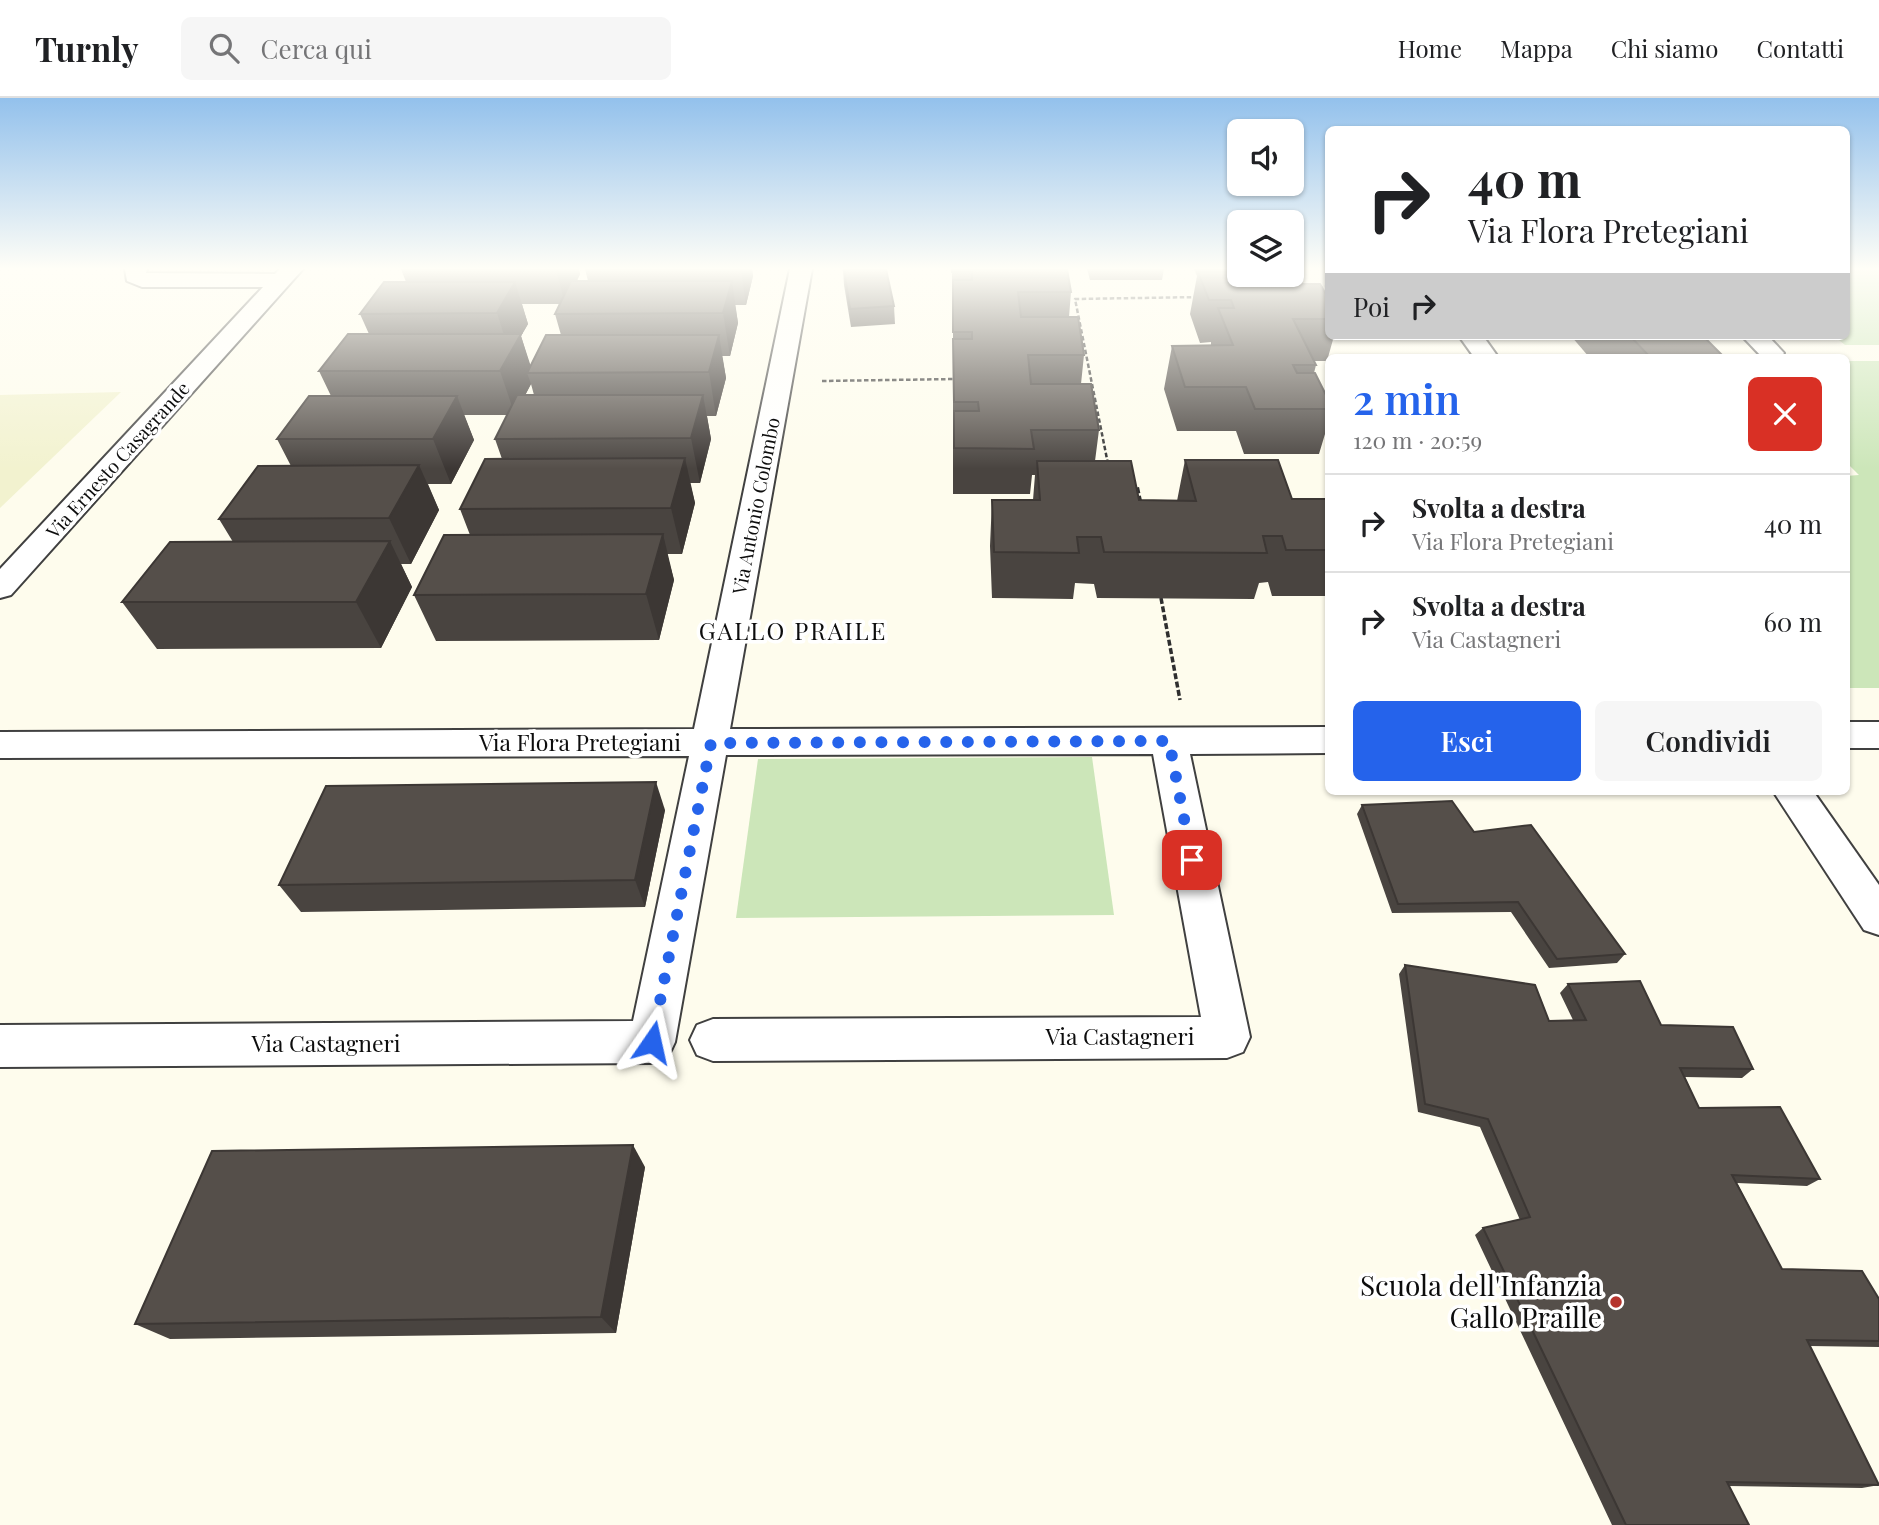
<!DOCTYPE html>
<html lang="it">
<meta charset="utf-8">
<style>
:root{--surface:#fff;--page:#f6f6f6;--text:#202124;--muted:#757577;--line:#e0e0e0;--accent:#2563eb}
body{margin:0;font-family:"Playfair Display",serif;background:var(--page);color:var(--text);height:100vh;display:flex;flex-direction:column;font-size:26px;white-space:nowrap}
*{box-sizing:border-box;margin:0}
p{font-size:23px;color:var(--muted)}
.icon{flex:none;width:38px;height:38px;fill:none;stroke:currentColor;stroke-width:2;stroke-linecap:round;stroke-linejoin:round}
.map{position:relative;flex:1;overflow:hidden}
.details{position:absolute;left:1325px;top:256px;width:525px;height:441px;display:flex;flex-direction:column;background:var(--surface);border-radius:10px;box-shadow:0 2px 5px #0004}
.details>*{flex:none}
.banner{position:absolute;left:1325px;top:28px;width:525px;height:214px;border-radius:10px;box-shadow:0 2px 5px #0004;background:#fff;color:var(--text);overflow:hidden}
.fabs{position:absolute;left:1227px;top:21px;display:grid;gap:14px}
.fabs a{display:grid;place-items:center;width:77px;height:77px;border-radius:10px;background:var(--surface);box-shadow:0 2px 5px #0004;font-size:35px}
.pin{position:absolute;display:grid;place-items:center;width:60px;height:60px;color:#fff;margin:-30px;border-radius:14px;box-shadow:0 4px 10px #0006}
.me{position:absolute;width:77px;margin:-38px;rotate:11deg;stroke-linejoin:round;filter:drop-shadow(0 0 5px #0008)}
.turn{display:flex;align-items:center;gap:24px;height:147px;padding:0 28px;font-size:32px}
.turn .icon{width:91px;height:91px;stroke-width:2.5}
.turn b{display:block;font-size:49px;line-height:60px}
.then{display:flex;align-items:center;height:66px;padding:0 28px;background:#0003;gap:14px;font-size:26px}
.round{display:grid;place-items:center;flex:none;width:74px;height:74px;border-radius:10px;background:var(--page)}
.overview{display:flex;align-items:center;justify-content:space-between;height:119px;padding:0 28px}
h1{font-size:42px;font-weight:600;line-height:52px;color:var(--accent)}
.cta{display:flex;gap:14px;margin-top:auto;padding:14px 28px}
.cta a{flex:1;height:80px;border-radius:10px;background:var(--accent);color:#fff;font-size:28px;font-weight:600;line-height:80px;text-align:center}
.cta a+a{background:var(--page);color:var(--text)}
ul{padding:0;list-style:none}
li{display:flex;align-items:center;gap:21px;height:98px;padding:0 28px;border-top:2px solid var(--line)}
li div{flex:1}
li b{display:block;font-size:26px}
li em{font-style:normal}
header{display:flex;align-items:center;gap:42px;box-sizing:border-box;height:98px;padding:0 35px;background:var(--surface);border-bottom:2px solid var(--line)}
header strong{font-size:33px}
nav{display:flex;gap:38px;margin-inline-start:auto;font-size:24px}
.search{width:490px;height:63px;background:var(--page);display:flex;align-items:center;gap:18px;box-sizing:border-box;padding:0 24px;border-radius:10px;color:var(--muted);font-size:26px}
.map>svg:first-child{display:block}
.farmland{fill:#f2f2cf}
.green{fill:#cce6b9}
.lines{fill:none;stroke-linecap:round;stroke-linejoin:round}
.minor-casing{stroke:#404040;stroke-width:4}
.path-far1{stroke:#2f2f2f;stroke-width:2.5;stroke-dasharray:4.5 2.5;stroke-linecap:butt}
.path{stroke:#2f2f2f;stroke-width:3.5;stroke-dasharray:6 2.5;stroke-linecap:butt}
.minor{fill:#fff;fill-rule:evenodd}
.wall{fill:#494440;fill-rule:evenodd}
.shaded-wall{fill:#3c3734}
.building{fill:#554f4a;stroke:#3c3734;stroke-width:2}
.route{stroke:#2563eb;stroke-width:12;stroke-dasharray:0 21.6}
.poi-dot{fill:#b5342d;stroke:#fff;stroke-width:2.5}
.labels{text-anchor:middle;stroke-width:7;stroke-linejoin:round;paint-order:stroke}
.far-street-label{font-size:19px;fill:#0d0d0d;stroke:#fff}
.street-label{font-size:23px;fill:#0d0d0d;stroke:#fff}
.neighbourhood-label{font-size:24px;letter-spacing:2px;fill:#0d0d0d;stroke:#fff}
.near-poi-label{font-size:28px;fill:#0d0d0d;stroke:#fff;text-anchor:end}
</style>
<header>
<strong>Turnly</strong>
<div class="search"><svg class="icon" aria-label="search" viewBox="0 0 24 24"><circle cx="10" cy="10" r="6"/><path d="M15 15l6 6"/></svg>Cerca qui</div>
<nav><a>Home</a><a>Mappa</a><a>Chi siamo</a><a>Contatti</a></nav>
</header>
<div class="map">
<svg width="1879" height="1427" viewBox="0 0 1879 1427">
<rect width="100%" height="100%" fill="#fefced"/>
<polygon class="farmland" points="121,294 0,410 0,297"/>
<g class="green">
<polygon points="1846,171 1879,171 1879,247 1845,247 1834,238 1846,238"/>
<polygon points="1846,263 1879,263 1879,590 1846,590 1846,378 1859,377 1846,364"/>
<polygon points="1092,659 1114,817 736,820 758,661"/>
</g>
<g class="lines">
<g class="minor-casing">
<g id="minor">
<polygon points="125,171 147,171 146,175 275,176 280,171 303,171 11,497 0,500 0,471 263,189 142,189 127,183"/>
<polygon points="790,171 812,171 730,631 1328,629 1328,655 1190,656 1250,939 1243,954 1227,960 713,963 697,957 690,942 697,927 713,921 1201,919 1153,656 726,657 675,944 668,959 652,965 0,969 0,927 633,923 689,658 0,660 0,634 694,631"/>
<polygon points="1459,238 1483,238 1498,259 1474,259"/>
<polygon points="1742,238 1768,238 1784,255 1781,259 1762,259"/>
<rect x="1846" y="624" width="33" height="26"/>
<polygon points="1773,693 1813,693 1879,787 1879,837 1864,832"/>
</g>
</g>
<g class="path-far1">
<polyline points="1318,190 1328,188"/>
<polyline points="822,283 956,281"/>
<polyline points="1108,366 1075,201 1199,199"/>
</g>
<g class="path">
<polyline points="1130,388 1137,388 1141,406"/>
<polyline points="1161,500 1180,602"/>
</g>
<use href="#minor" class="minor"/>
</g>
<g class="wall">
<path d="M 401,171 L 579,171 L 580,176 L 577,183 L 588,183 L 585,171 L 752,171 L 753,178 L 746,207 L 735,207 L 738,225 L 730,258 L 722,258 L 726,280 L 716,318 L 707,318 L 711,341 L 700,385 L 690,385 L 695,405 L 682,456 L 667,456 L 674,482 L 659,542 L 436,543 L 414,497 L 470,437 L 460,411 L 502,361 L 495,341 L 507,317 L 464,317 L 474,342 L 451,386 L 428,386 L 439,412 L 411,466 L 401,466 L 412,489 L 381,550 L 157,551 L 122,504 L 233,444 L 219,421 L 291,368 L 277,341 L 331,298 L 319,273 L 369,236 L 360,216 L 406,184 ZM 522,206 L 559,206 L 555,216 L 561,237 L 530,268 L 521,238 L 528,226 ZM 531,286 L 534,297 L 525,297 Z"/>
<polygon points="843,171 894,208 895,226 851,229 844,187"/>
<polygon points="952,171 1067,171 1071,194 1069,219 1084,257 1081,286 1099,332 1095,363 1139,402 1177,403 1185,362 1292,401 1328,401 1328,498 1272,498 1268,484 1259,485 1254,501 1097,500 1094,486 1075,485 1073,501 992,500 990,448 992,402 1033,402 1035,377 1032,377 1030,396 953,396 953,216 952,216"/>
<polygon points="1087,171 1164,171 1162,182 1090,182"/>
<polygon points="1194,171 1239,171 1239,177 1268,177 1267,182 1263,182 1265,186 1328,200 1328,238 1334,238 1327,263 1314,263 1316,267 1314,275 1328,301 1328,326 1319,356 1244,356 1236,333 1177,333 1164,291 1172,248 1211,248 1211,244 1200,245 1190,216 1197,178"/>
<polygon points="1571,238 1703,238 1724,259 1589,259"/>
<polygon points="1362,707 1474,734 1625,856 1617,865 1549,870 1511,814 1392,815 1357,716"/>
<polygon points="665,712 645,809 301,814 279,787"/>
<polygon points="1405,867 1549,923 1573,922 1560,895 1568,886 1661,927 1753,971 1742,980 1685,979 1699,1010 1820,1081 1807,1088 1737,1085 1782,1171 1879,1201 1879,1249 1810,1248 1879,1387 1862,1390 1729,1388 1749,1427 1612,1427 1475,1137 1483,1130 1520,1122 1480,1029 1418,1014 1399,876"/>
<polygon points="645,1069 616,1235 170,1241 135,1226"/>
</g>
<g class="shaded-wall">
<polygon points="556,171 579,171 580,176 565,206"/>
<polygon points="741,171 752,171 753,178 746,207"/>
<polygon points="732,183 738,225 730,258 723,215"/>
<polygon points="515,184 528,226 521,238 533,275 527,275 531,286 515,317 500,273 510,256 497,215"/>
<polygon points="719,237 726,280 716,318 709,274"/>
<polygon points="703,297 711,341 700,385 691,340"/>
<polygon points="457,298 474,342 451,386 433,341"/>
<polygon points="685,360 695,405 682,456 671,410"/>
<polygon points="419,367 439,412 411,466 389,420"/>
<polygon points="663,436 674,482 659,542 646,496"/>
<polygon points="390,443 412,489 381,550 356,504"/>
<polygon points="656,684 665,712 645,809 635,782"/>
<polygon points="633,1047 645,1069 616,1235 601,1219"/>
</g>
<g class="building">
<polygon points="844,171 886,171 894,208 850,211"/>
<polygon points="952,171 1067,171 1071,194 1018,194 1021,219 1078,219 1084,257 1028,257 1031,286 1091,286 1099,332 1031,332 1034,351 954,350 954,313 979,313 978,304 954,304 953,241 972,241 972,234 953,234 953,182 972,182 972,174 952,174"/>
<polygon points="1198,174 1239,174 1239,177 1260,177 1265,186 1320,186 1328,200 1328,221 1293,221 1316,267 1293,267 1297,275 1315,275 1328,301 1328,311 1255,311 1246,289 1185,289 1172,248 1233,247 1218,210 1234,210 1231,202 1209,202"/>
<polygon points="571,183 732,183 723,215 555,216"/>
<polygon points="384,184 515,184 497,215 360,216"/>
<polygon points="348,236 521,236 500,273 319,273"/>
<polygon points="546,237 719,237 709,274 527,275"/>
<polygon points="1630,238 1703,238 1724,259 1650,259"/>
<polygon points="517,297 703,297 691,340 495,341"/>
<polygon points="309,298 457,298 433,341 277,341"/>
<polygon points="685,360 671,410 460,411 485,361"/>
<polygon points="1185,362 1278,362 1292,401 1328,401 1328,452 1286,452 1282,438 1263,438 1267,455 1104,454 1101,439 1077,439 1079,455 994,454 992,402 1040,402 1037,363 1131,363 1139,402 1196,403"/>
<polygon points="419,367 389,420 219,421 258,368"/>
<polygon points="663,436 646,496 414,497 444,437"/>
<polygon points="390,443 356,504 122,504 170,444"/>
<polygon points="656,684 635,782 279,787 326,688"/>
<polygon points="1452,703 1474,734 1531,727 1625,856 1557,861 1518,804 1398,806 1362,707"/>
<polygon points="1405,867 1535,887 1549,923 1586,922 1568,886 1640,883 1661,927 1733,929 1753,971 1680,970 1699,1010 1780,1009 1820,1081 1732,1077 1782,1171 1862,1173 1879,1201 1879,1243 1807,1242 1879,1387 1727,1384 1749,1427 1626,1427 1483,1130 1530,1119 1488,1021 1425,1006"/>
<polygon points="633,1047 601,1219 135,1226 212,1053"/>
</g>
<linearGradient id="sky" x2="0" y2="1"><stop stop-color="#93c1ec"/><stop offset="0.46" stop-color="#fffef7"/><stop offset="1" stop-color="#fffef7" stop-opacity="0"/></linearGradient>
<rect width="1879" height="371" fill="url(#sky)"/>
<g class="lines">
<polyline class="route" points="652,944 711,645 1169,643 1192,762"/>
</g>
<circle class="poi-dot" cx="1616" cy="1204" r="7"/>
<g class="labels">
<g class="far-street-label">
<text transform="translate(118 362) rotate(-48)" y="7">Via Ernesto Casagrande</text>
<text transform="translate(756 408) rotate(-79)" y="7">Via Antonio Colombo</text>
</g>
<g class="street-label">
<text x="580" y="653">Via Flora Pretegiani</text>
<text x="1120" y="947">Via Castagneri</text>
<text x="326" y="954">Via Castagneri</text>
</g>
<g class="neighbourhood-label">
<text x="793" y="542">GALLO PRAILE</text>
</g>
<g class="near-poi-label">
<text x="1602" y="1198">Scuola dell'Infanzia<tspan x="1602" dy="32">Gallo Praille</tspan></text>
</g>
</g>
</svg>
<div class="fabs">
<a><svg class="icon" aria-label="sound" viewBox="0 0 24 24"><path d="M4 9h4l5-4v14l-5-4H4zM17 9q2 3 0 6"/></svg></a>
<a><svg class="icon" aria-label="layers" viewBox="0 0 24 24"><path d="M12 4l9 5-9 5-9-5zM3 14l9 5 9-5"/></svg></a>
</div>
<div class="pin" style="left:1192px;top:762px;background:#d93025"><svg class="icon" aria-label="arrive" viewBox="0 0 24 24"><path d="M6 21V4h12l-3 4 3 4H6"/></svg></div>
<svg class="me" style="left:652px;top:944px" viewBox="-20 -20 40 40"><path d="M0-17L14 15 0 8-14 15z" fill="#2563eb" stroke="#fff" stroke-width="4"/></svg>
<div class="banner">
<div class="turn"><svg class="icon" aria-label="right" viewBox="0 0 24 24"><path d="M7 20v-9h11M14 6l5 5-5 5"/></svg><div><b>40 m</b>Via Flora Pretegiani</div></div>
<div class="then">Poi<svg class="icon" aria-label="right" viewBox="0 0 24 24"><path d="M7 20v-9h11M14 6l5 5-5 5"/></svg></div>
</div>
<section class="details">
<div class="overview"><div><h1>2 min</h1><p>120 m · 20:59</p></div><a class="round" style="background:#d93025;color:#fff"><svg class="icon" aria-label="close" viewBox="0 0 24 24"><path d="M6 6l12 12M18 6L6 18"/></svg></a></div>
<ul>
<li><svg class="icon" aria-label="right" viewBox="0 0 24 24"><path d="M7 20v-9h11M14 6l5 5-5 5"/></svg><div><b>Svolta a destra</b><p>Via Flora Pretegiani</p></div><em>40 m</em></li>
<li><svg class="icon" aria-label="right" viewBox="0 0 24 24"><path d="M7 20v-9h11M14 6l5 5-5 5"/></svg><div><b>Svolta a destra</b><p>Via Castagneri</p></div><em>60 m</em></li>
</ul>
<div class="cta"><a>Esci</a><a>Condividi</a></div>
</section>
</div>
